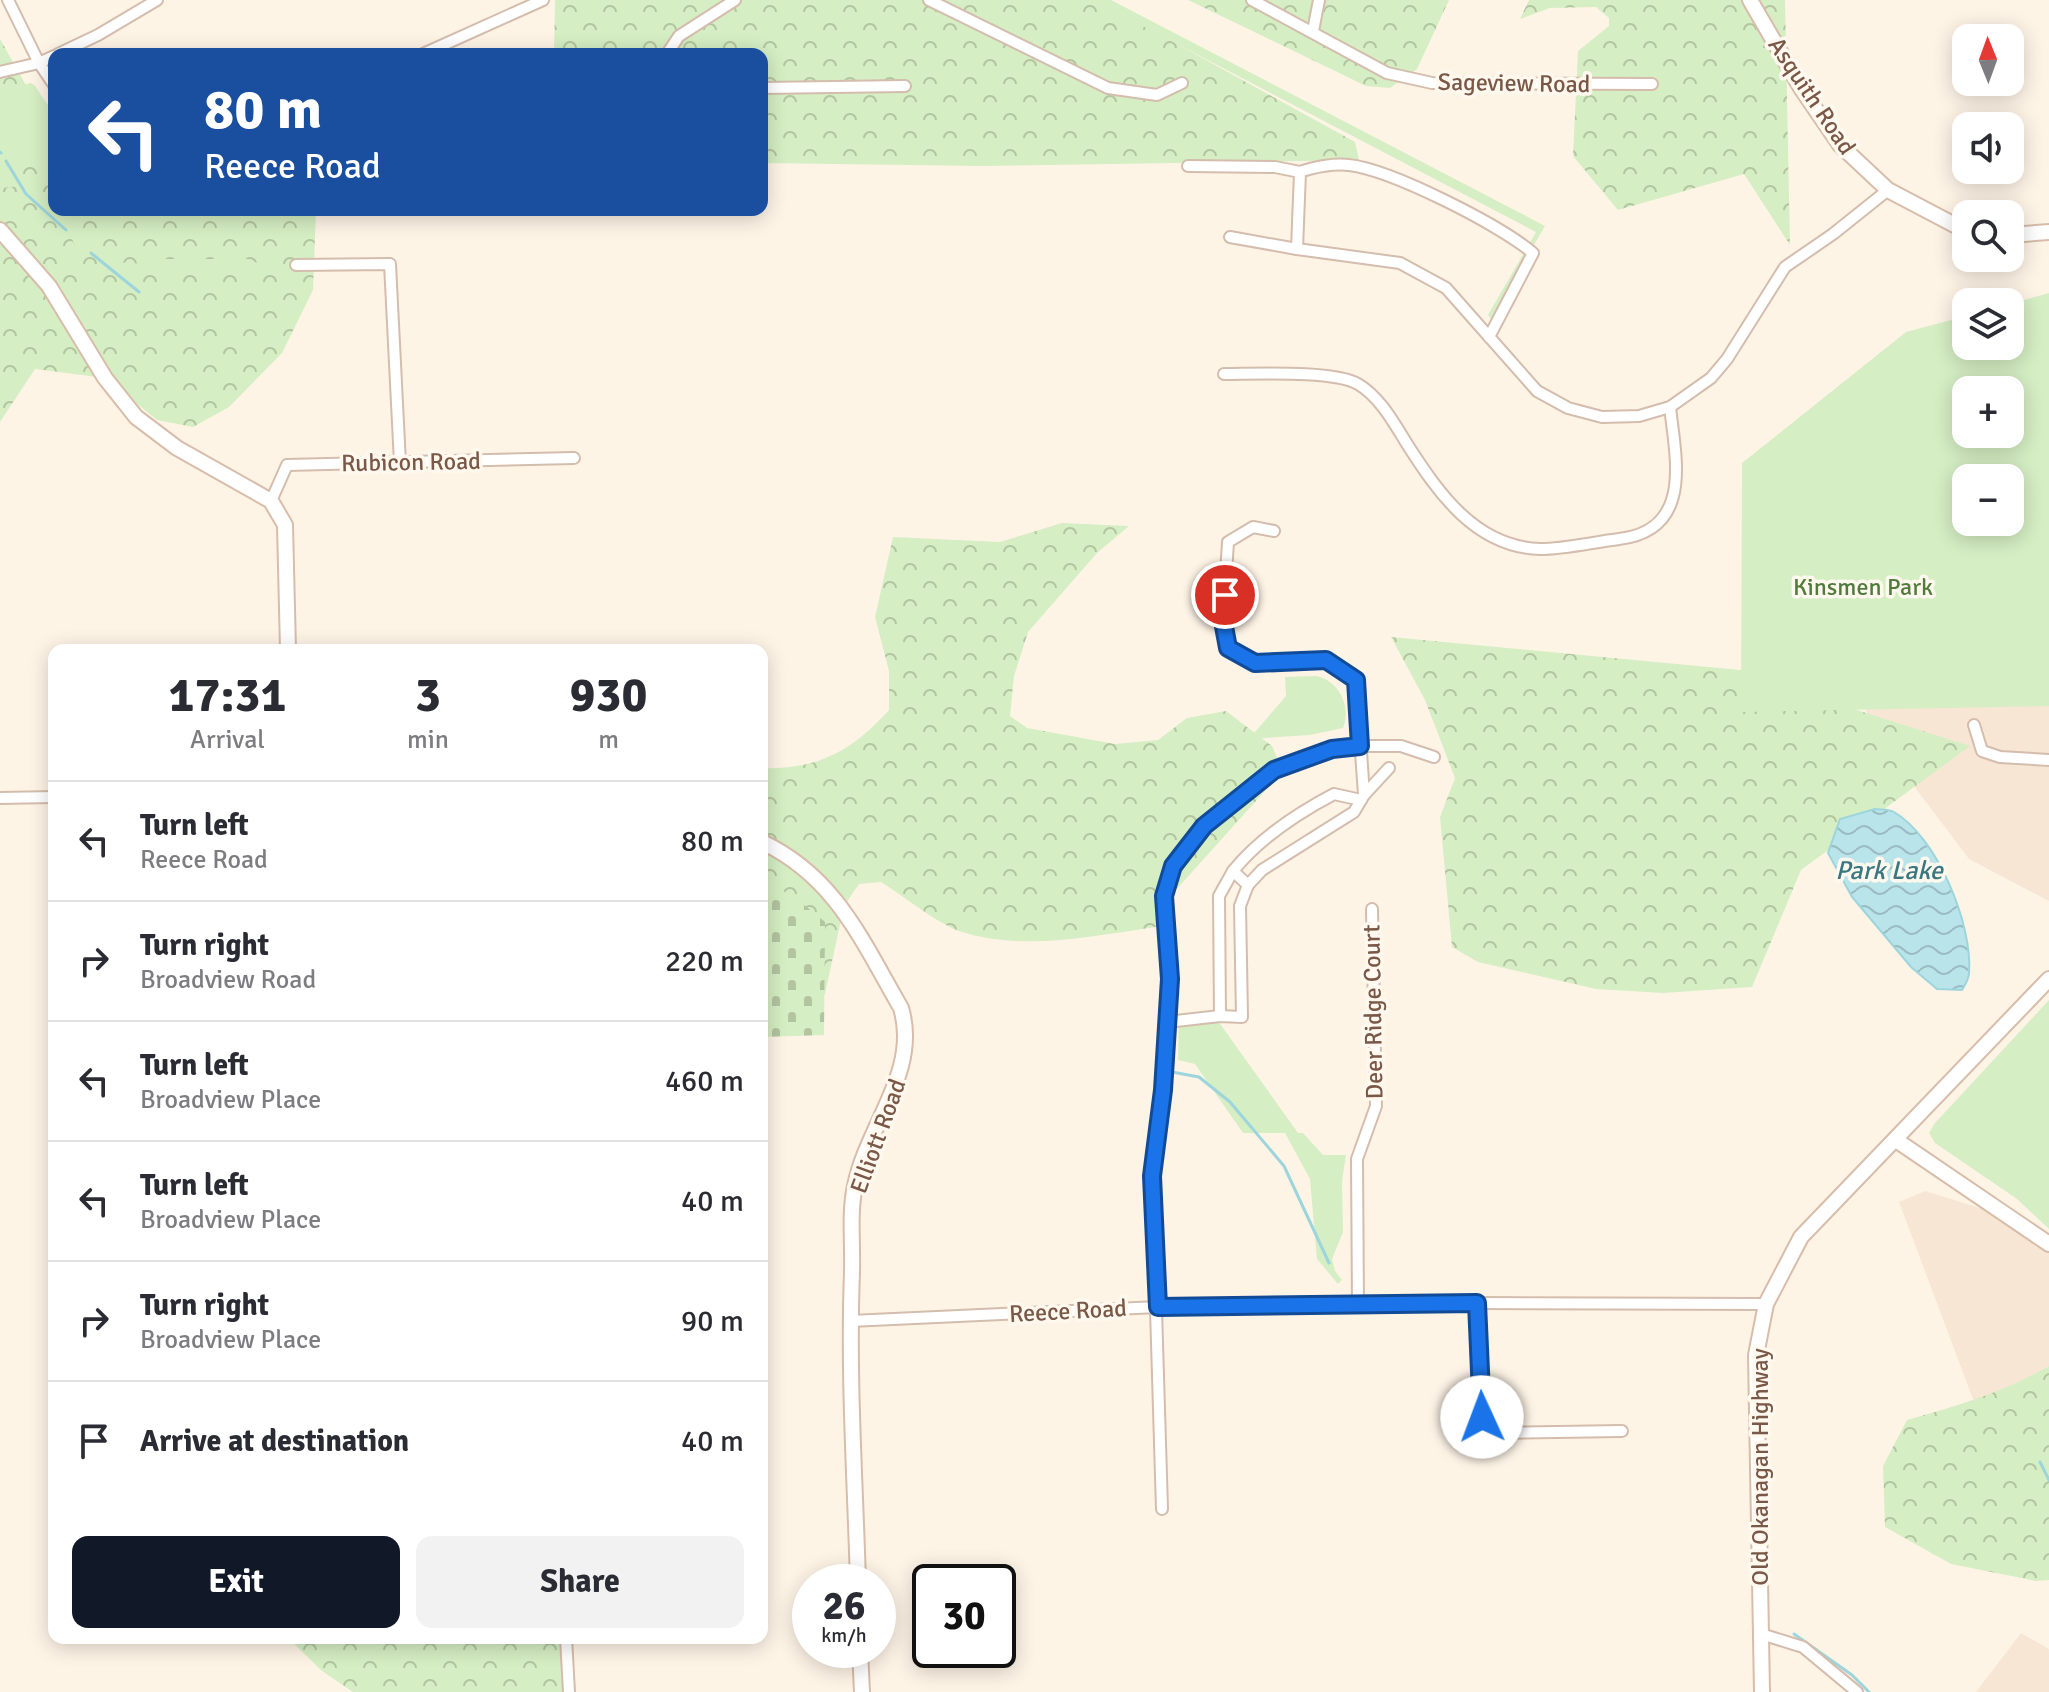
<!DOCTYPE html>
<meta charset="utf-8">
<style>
:root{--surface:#fff;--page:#f2f2f3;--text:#2b2b33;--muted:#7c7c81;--line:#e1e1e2;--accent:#111827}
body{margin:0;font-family:Signika,sans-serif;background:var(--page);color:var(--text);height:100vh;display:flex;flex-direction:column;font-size:30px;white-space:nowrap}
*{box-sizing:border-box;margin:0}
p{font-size:26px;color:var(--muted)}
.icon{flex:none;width:44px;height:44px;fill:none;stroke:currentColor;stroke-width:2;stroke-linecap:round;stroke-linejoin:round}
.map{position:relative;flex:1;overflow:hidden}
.panel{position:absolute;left:48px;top:644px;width:720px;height:1000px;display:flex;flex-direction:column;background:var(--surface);border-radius:16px;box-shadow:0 4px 20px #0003}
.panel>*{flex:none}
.banner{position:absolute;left:48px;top:48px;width:720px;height:168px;border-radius:16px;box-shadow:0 4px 20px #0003;background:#1a4fa0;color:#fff;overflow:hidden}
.needle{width:52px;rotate:359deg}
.tools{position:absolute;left:1952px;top:24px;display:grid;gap:16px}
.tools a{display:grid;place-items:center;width:72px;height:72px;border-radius:16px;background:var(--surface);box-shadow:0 4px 20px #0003;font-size:40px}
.speed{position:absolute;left:792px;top:1564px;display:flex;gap:16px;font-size:40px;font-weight:700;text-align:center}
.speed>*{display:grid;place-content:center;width:104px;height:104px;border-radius:50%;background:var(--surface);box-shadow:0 4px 20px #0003;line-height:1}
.speed small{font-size:20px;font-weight:400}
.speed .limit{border:4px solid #111;border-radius:12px;background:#fff;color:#111}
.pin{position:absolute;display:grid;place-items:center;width:68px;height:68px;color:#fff;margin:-34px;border:4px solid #fff;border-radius:50%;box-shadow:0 2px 8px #0007}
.me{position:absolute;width:88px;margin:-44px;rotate:358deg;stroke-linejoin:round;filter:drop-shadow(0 0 6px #0008)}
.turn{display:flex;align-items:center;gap:28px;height:168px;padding:0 24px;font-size:36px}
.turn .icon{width:104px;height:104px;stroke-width:2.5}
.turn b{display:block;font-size:56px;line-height:68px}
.eta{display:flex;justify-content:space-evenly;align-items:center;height:136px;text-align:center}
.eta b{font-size:48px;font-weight:800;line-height:56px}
.primary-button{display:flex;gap:16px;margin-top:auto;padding:16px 24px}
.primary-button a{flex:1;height:92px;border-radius:16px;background:var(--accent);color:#fff;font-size:32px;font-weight:800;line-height:92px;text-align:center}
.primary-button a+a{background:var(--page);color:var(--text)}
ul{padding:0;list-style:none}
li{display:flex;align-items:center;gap:24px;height:120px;padding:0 24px;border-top:2px solid var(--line)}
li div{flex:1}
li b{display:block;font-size:30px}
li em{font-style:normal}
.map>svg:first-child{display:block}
.residential{fill:#f7e6d4}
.forest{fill:url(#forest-crowns)}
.cemetery{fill:url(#cemetery-stones)}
.park{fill:#d5eec3;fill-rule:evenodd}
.water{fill:url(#water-waves);stroke:#9dd5dd;stroke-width:2}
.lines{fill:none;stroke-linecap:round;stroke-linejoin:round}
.stream{stroke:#9dd5dd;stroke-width:3}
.street-casing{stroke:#d4bdad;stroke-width:14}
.secondary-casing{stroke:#d7bdaa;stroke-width:18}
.street{stroke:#fff;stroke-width:10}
.secondary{stroke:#fff;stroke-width:14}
.route-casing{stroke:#114b97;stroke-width:20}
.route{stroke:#1a73e8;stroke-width:14}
.labels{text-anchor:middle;stroke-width:7;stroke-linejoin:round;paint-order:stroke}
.street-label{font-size:24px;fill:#7a5848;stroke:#fff8ee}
.park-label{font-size:24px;fill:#517b3c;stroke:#fff8ee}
.water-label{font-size:26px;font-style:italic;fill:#3a7881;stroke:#fff8ee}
</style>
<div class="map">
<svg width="2049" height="1692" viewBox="0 0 2049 1692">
<defs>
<pattern id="forest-crowns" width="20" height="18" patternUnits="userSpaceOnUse" patternTransform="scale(2)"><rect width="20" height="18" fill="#d5eec3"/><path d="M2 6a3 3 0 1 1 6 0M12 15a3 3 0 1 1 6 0" fill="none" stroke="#b2c4a0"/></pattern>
<pattern id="cemetery-stones" width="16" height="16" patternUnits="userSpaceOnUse" patternTransform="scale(2)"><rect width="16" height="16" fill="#d5eec3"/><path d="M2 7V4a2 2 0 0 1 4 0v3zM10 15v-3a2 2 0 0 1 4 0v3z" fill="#b2c4a0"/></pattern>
<pattern id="water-waves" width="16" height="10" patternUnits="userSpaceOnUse" patternTransform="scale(2)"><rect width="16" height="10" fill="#b8e4ea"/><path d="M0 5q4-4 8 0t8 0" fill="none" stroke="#9bbcc0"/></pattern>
</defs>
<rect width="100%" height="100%" fill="#fef4e6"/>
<g class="residential">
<polygon points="1864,701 2049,703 2049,901 1969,859 1870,728"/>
<polygon points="1925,1191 1993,1212 2049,1248 2049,1366 2024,1380 1974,1402 1899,1202"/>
<polygon points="2021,1633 2049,1649 2049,1692 1976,1692"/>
</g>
<g class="forest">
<polygon points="555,0 1097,0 1355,142 1359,160 981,166 762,163 762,54 554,54"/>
<polygon points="1188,0 1449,0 1417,69 1390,88 1366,86"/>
<polygon points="1529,0 1785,0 1790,245 1744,174 1618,210 1573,156 1578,51 1609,26 1609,18 1596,7 1550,8 1520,19"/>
<polygon points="0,39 28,89 54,145 54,210 316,210 313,290 282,353 229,407 193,427 157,420 105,378 35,369 0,422"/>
<path d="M 1062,523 L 1129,526 L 1097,553 L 1028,632 L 1014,676 L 1010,716 L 1027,728 L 1115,744 L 1158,740 L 1187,718 L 1226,711 L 1272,746 L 1283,771 L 1174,892 L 1156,927 C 1092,936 1022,952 959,931 C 937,923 902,895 881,882 L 859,884 L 844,906 L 825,994 L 783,1002 L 762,1027 L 762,768 C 818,770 853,750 889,710 L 889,671 L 875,617 L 893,537 L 1000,542 Z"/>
<polygon points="1391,637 1761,672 1772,683 1970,746 1801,870 1752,987 1663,993 1596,989 1478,962 1452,947 1440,817 1455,778 1425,700"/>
<path d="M 2049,1366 L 2049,1580 L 2036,1581 L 1951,1564 L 1885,1527 L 1883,1466 L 1907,1420 C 1957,1406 2004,1392 2049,1366 Z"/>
<polygon points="288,1638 571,1638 571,1692 353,1692 322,1671"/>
</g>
<polygon class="cemetery" points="762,881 793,896 825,922 824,1035 762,1037"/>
<g class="park">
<polygon points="1093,0 1111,0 1545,226 1491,319 1488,315 1536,232"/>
<polygon points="31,83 35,86 54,114 54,165 22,165 21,178 54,201 54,208 23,186 0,188 0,89"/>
<polygon points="57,210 66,210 81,244 100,251 112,262 146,264 158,259 211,259 239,256 286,274 286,280 238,262 210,265 159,265 147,270 109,268 91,253 77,249"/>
<path d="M 2049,293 L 2049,706 L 1741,712 L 1742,463 L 1906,332 L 1966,316 L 1966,346 L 2010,346 L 2010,304 ZM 2010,390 L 2010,434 L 1966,434 L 1966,390 ZM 2010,478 L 2010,522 L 1966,522 L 1966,478 Z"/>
<path d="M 1315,676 C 1338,679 1352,706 1343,728 L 1310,735 L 1249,739 L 1286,696 L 1285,677 Z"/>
<polygon points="2049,1000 2049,1229 2017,1199 1935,1143 1929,1133 1935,1123"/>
<polygon points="1191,1014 1218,1021 1298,1133 1303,1133 1323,1155 1346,1155 1342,1181 1343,1232 1332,1259 1335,1271 1342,1280 1338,1284 1317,1259 1310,1179 1285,1133 1243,1133 1195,1064 1178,1060 1179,1015"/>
</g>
<path class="water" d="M 1875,809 C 1881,810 1889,809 1894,812 C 1937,837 1973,925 1969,973 C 1969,979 1965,985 1962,990 L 1937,989 L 1911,967 L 1852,897 L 1828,853 L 1840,819 Z"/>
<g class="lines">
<g class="stream">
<polyline points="0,152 1,153"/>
<polyline points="6,161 26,194 66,230"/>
<polyline points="91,253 139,292"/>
<polyline points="1172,1072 1199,1077 1230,1102 1284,1166 1329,1263"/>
<polyline points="2040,1462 2049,1480"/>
<polyline points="1794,1634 1852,1675 1869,1692"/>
</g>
<g class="street-casing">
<g id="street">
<polyline points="8,0 39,63 54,85"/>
<polyline points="929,0 1108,88 1157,95 1182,83"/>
<polyline points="1252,0 1387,73 1432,83 1652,84"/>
<polyline points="1313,31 1319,0"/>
<polyline points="58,54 98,35 157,0"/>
<polyline points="423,54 543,0"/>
<polyline points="667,54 679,36 735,0"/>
<polyline points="0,72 39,63 54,56"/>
<polyline points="762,88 905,86"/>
<polyline points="1188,166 1275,167 1300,172"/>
<polyline points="1230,237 1297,249 1400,263 1446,288 1537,391 1568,408 1602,417 1639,416 1670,407 1711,378 1727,359 1785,267 1833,234 1888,190"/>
<path d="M 1297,249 L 1300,172 C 1313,167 1335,163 1349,165 C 1392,170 1500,225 1533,253 L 1489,337"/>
<polyline points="296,265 390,264 400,463"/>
<path d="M 1224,374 C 1255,374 1334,370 1358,384 C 1380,397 1394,423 1407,444 C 1439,494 1476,547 1540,549 C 1565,549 1594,542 1619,539 C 1693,530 1676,460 1670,407"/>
<polyline points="271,501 287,465 574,458"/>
<polyline points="1974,725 1982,751 2000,757 2049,760"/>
<polyline points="1364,795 1389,768"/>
<polyline points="0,798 54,797"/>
<polyline points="1248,885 1262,870 1354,812 1364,795 1356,680 1326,660 1255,663 1228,648 1223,621 1228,542 1253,527 1274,531"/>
<polyline points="1220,1016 1219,896 1233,871"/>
<path d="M 1167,1022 L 1220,1016 L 1242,1017 L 1240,906 L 1248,885 L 1233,871 C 1258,840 1298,813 1334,794 L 1361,800"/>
<polyline points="1477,1303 1482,1417 1494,1433 1622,1431"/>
<polyline points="1358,1305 1357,1159 1376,1106 1372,909"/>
<polyline points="850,1321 1158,1307 1477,1303 1766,1304"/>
<polyline points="1162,1509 1152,1176 1163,1090 1170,979 1164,896 1173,866 1204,826 1274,770 1332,749 1360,746 1401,746 1434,757"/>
<polyline points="1761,1634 1803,1647 1857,1692"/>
<polyline points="566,1638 569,1692"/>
</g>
</g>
<g class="secondary-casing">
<g id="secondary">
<polyline points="1750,0 1801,88 1840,145 1888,190 1966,231"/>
<polyline points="0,230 49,286 105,378 136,417 177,448 271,501 285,525 288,650"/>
<polyline points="2010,235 2049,232"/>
<path d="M 762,842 C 836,877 862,941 901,1008 C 920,1072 867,1125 855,1186 C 849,1213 853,1244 852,1272 C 848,1375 855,1479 858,1582"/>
<polyline points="1896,1140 2049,1244"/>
<polyline points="860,1650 862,1692"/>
<polyline points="1762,1692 1756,1355 1766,1304 1801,1237 2049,979"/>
</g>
</g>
<use href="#street" class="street"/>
<use href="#secondary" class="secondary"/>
</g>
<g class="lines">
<g class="route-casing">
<polyline id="route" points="1225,595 1223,621 1228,648 1255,663 1326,660 1356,680 1360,746 1332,749 1274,770 1204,826 1173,866 1164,896 1170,979 1163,1090 1152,1176 1158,1307 1477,1303 1482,1417"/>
</g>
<use href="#route" class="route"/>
</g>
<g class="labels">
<g class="street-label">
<text transform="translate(1514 83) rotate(1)" y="8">Sageview Road</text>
<text transform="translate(1812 96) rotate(56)" y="8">Asquith Road</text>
<text transform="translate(411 462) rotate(-1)" y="8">Rubicon Road</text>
<text transform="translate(1373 1012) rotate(-91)" y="8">Deer Ridge Court</text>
<text transform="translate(878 1136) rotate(-70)" y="8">Elliott Road</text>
<text transform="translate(1068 1311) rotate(-3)" y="8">Reece Road</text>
<text transform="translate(1760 1467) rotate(-90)" y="8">Old Okanagan Highway</text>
</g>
<g class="park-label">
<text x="1863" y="595">Kinsmen Park</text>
</g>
<g class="water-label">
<text x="1889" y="879">Park Lake</text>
</g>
</g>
</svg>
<div class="tools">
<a><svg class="needle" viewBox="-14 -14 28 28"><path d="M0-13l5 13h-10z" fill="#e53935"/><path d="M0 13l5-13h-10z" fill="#7c7c81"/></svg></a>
<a><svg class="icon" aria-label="sound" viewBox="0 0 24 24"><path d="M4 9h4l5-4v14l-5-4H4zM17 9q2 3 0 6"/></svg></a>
<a><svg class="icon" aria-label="search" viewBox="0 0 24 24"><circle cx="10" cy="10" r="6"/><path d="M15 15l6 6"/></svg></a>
<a><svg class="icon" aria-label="layers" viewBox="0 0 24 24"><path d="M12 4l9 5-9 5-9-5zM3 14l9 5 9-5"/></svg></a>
<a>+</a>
<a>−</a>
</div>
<div class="speed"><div>26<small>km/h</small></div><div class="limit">30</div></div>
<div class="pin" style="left:1225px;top:595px;background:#d93025"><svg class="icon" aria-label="arrive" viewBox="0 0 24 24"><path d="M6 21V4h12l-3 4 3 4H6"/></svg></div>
<svg class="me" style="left:1482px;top:1417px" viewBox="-20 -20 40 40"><circle r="19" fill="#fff"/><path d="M0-13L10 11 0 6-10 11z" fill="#1a73e8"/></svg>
<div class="banner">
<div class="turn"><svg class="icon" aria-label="left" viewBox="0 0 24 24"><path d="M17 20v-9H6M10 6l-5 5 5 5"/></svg><div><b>80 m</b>Reece Road</div></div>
</div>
<section class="panel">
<div class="eta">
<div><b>17:31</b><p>Arrival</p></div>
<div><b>3</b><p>min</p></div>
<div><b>930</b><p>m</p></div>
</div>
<ul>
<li><svg class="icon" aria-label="left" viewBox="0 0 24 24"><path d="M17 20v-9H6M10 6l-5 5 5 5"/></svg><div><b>Turn left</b><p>Reece Road</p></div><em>80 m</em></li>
<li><svg class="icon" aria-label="right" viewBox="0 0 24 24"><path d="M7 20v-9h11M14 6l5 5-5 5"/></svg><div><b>Turn right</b><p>Broadview Road</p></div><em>220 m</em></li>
<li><svg class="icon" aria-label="left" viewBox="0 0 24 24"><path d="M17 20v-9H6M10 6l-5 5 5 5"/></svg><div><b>Turn left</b><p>Broadview Place</p></div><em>460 m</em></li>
<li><svg class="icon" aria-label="left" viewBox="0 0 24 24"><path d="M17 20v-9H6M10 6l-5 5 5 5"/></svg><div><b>Turn left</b><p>Broadview Place</p></div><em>40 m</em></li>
<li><svg class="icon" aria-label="right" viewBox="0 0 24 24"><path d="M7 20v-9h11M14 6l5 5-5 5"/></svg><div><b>Turn right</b><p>Broadview Place</p></div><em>90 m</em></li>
<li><svg class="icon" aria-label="arrive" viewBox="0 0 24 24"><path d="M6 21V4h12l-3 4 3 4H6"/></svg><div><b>Arrive at destination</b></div><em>40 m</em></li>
</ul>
<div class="primary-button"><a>Exit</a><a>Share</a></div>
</section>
</div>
